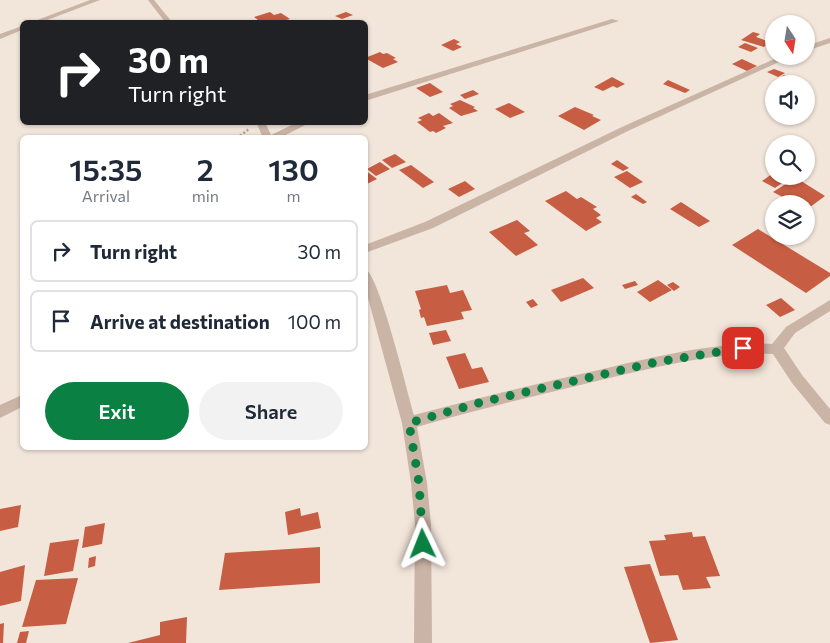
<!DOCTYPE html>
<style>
:root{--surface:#fff;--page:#f2f2f3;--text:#1f2937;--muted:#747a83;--line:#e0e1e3;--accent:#0b8043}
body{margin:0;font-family:Commissioner,sans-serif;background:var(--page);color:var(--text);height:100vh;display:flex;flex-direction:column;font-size:19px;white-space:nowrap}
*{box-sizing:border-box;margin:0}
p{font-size:16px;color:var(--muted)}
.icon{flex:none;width:28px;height:28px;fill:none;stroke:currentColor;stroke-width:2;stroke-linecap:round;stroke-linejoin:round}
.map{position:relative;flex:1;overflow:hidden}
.panel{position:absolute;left:20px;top:135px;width:348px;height:315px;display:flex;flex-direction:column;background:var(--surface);border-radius:8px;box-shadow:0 1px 4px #0004}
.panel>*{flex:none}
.guide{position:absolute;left:20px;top:20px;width:348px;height:105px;border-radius:8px;box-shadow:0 1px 4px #0004;background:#202124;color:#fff;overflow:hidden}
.needle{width:32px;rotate:168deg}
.fabs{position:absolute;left:765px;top:15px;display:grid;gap:10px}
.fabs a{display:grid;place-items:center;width:50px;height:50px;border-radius:50%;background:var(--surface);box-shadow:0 1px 4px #0004;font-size:25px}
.pin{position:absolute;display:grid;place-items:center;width:42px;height:42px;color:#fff;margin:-21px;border-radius:10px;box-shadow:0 2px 8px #0006}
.me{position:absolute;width:55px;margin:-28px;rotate:358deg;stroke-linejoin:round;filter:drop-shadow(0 0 4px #0008)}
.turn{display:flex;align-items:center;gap:18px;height:105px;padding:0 25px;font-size:22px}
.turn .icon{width:65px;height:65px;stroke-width:2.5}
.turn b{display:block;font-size:35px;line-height:42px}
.eta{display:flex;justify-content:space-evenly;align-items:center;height:85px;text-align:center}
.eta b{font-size:30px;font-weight:600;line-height:35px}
.action{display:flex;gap:10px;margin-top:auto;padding:10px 25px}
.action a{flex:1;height:58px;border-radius:30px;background:var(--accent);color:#fff;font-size:20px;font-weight:600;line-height:58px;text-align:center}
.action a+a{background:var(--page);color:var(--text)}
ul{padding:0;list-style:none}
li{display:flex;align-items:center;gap:15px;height:62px;margin:0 10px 8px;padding:0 15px;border:2px solid var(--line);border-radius:8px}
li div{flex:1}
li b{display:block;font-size:19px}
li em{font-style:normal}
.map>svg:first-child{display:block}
.building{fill:#c75d42}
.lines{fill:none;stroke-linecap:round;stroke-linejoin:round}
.path{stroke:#b59e90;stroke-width:2.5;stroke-dasharray:2 2;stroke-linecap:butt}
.street{fill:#cab4a6;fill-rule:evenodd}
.route{stroke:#0b8043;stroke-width:9;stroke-dasharray:0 16.2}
</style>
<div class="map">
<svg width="830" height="643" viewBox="0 0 830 643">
<rect width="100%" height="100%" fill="#f2e5da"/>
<g class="building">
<polygon points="270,12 274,15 281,13 290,19 283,21 285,22 255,21 258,20 254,17"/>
<polygon points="346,12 353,15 342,19 335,16"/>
<polygon points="753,32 760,34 756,37 770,42 764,47 741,40"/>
<polygon points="454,39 460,42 456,44 462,47 453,51 441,45"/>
<polygon points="745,43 758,48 751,52 738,47"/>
<polygon points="380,52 383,54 387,53 396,58 393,59 398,62 383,68 365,58"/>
<polygon points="742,59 757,66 747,71 732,64"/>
<polygon points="774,69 785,73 778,77 767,72"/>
<polygon points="784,75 800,81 796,84 771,84"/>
<polygon points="612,77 625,84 617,88 613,86 603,91 594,87"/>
<polygon points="668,80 690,90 685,93 663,84"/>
<polygon points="430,83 443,92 430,97 416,88"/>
<polygon points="473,90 479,94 465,99 460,95"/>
<polygon points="460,100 475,107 473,108 478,111 461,116 449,108 453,106 450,104"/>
<polygon points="509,103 525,112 510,118 495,109"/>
<polygon points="575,107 594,115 592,116 601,120 584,130 558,116"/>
<polygon points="429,113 433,116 439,113 453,123 443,126 446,128 436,133 433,131 430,132 417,122 422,120 418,118"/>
<polygon points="395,154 406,162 392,168 382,160"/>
<polygon points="617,160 629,168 623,171 611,164"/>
<polygon points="380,162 390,169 376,176 367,169"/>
<polygon points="411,165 434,182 423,188 399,170"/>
<polygon points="365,170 377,179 365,185"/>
<polygon points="627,171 643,182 630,188 614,177"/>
<polygon points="772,174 774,176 785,181 775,188 762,181"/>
<polygon points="792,180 798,183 801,181 825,196 806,210 806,204 796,204 773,192"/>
<polygon points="465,181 475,189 459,197 448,189"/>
<polygon points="566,191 577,199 581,197 597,207 593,209 601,215 596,218 602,222 586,231 545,201"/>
<polygon points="636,194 647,202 643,204 631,197"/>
<polygon points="681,202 710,221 699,227 670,209"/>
<polygon points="517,220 530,231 524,233 538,245 516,256 489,232"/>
<polygon points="758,229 830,273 830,276 806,293 732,245"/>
<polygon points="583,278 594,288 561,302 551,290"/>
<polygon points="658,280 672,290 650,302 637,292"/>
<polygon points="635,281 638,285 625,289 622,285"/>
<polygon points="673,282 680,287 674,291 667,285"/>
<polygon points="447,285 450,293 463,290 472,310 461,312 464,319 427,326 424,317 421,318 419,310 421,309 415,291"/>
<polygon points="781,298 795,310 780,317 766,305"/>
<polygon points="533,299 538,305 531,308 526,302"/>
<polygon points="446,330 451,341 433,345 429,333"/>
<polygon points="465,353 472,369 482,367 489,382 459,389 446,357"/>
<polygon points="21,505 18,527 0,531 0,509"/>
<polygon points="300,508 301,516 318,512 321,528 288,535 285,512"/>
<polygon points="105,523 102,544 82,548 85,527"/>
<polygon points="692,532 693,537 705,536 720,576 706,577 711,588 683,590 678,575 660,576 649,541 666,540 664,535"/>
<polygon points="79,539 73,571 44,576 50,543"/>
<polygon points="320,547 320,583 219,590 225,553"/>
<polygon points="96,556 95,566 88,568 89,558"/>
<polygon points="650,564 678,640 650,643 624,567"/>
<polygon points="25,565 21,601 0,606 0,572"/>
<polygon points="78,578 66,624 22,627 36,580"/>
<polygon points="187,617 186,643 128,643 160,635 160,622"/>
<polygon points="4,623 3,643 0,643 0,624"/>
<polygon points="29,631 26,643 17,643 20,632"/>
</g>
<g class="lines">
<polyline class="path" points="237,138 249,129"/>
<g class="street">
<polygon points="90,0 100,0 42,22 32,22"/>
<polygon points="148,0 154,0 172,22 165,22"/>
<polygon points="612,19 619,21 365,101 365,95"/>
<polygon points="22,26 22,30 0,39 0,34"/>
<polygon points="830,38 830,43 806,51 806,46"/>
<polygon points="781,56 792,56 630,130 433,228 365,253 365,245 425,222 624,126"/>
<polygon points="256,122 265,122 271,135 298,122 311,122 280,138 263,138"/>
<path d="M 365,269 C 379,273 408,395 414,415 C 477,398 540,383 603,369 C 658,356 716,342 772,344 L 786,327 L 830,300 L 830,311 L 795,333 L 784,348 L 802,375 L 830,409 L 830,425 L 825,423 L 792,383 L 773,354 C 715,352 657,367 601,380 C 539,395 478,409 417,427 L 427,483 L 431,524 L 432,643 L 414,643 L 415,524 L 411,483 L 402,423 L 365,287 Z"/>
<polygon points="22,395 22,407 0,418 0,405"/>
</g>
</g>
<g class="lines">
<polyline class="route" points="423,544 419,483 409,423 482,402 657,362 743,348"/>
</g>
</svg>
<div class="fabs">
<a><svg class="needle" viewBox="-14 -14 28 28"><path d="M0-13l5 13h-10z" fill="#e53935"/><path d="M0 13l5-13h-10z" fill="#747a83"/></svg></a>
<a><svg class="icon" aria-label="sound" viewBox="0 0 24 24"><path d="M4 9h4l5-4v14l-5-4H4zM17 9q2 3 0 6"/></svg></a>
<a><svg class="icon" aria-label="search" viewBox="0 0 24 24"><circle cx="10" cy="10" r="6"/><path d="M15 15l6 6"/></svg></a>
<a><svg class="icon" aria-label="layers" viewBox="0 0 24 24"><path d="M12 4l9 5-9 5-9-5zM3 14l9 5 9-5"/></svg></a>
</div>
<div class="pin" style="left:743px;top:348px;background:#d93025"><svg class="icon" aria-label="arrive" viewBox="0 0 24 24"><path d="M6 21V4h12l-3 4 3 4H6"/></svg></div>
<svg class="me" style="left:423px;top:544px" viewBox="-20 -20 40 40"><path d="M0-17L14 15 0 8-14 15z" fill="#0b8043" stroke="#fff" stroke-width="4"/></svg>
<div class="guide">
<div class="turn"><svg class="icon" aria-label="right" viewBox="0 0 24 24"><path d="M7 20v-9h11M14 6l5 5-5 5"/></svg><div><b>30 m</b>Turn right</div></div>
</div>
<section class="panel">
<div class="eta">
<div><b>15:35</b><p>Arrival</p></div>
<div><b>2</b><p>min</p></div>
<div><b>130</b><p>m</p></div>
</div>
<ul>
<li><svg class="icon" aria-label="right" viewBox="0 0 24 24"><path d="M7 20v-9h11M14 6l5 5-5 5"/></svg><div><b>Turn right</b></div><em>30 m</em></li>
<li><svg class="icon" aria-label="arrive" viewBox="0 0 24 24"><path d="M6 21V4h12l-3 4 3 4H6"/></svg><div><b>Arrive at destination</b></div><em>100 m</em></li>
</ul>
<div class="action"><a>Exit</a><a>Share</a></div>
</section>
</div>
